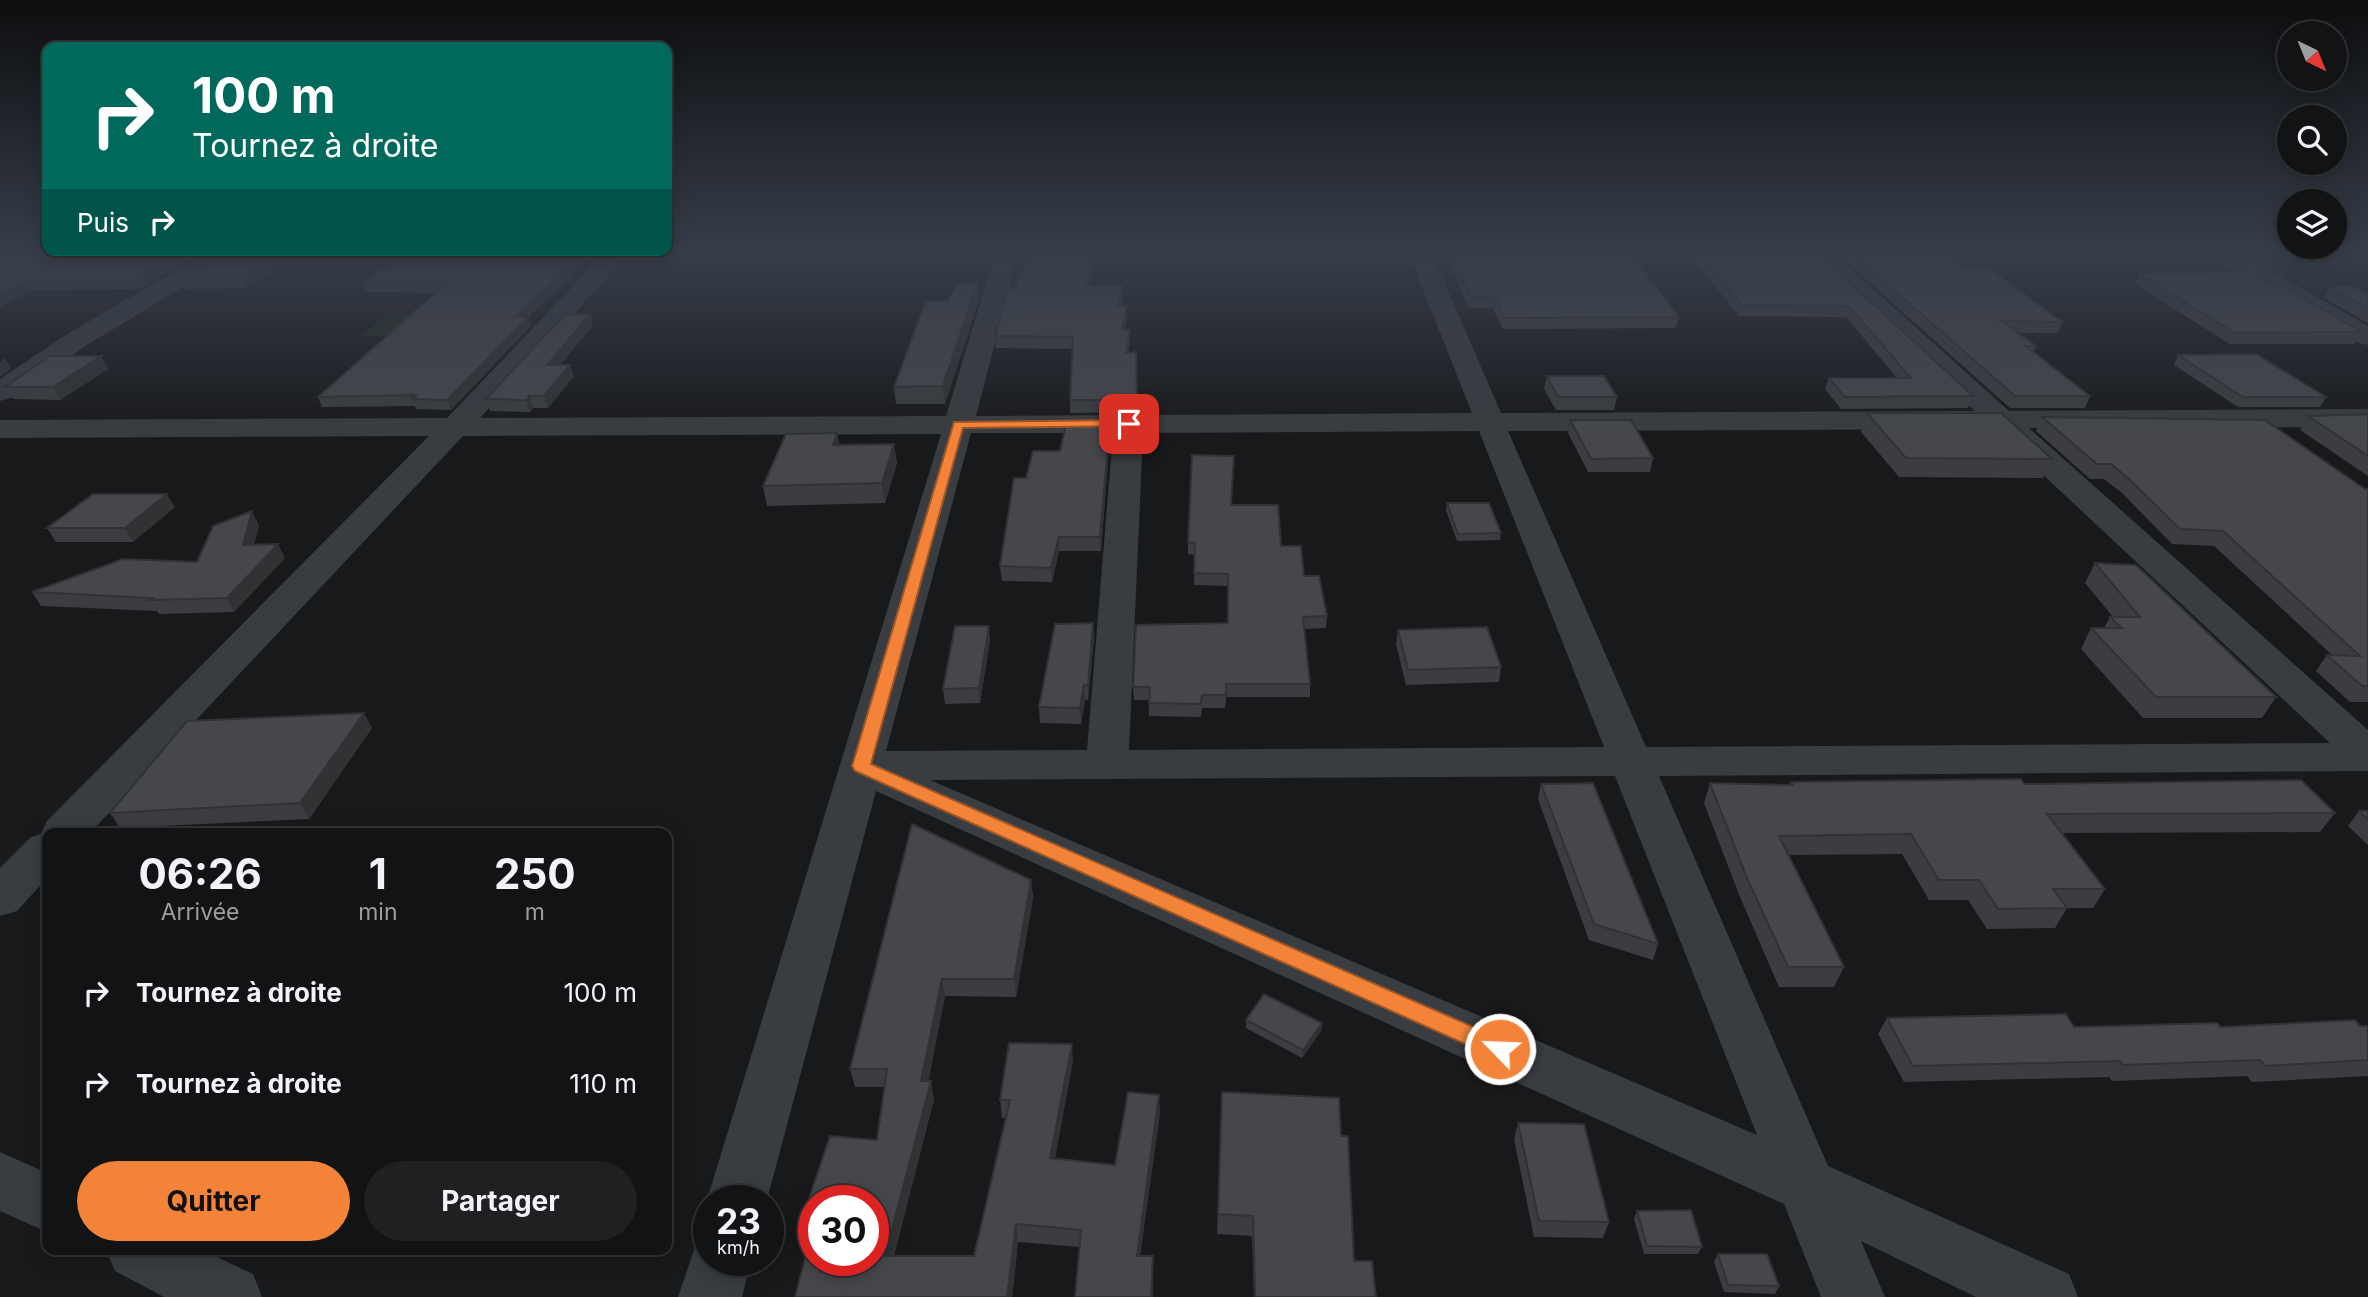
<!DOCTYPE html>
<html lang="fr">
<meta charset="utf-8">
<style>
:root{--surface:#121314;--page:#1f2022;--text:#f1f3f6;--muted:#9c9ea0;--line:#313234;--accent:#f28339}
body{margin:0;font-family:Inter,sans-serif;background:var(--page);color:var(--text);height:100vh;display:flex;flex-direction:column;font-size:26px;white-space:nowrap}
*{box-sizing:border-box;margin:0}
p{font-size:23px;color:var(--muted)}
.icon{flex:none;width:38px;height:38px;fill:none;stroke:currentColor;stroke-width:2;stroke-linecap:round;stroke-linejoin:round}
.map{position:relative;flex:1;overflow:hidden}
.drawer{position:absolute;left:42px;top:828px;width:630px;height:427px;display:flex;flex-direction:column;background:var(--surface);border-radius:14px;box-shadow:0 4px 18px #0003,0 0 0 2px var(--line)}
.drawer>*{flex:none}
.banner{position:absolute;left:42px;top:42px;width:630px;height:214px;border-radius:14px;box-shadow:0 4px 18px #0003,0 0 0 2px var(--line);background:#00695c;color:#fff;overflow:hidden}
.needle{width:46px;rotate:137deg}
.buttons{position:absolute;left:2277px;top:21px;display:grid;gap:14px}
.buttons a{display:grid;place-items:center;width:70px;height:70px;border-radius:50%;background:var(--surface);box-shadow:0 4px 18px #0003,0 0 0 2px var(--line);font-size:35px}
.speed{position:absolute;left:693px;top:1185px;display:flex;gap:14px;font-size:35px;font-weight:700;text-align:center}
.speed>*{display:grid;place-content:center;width:91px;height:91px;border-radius:50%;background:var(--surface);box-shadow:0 4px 18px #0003,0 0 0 2px var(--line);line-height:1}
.speed small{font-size:18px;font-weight:400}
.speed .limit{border:10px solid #d22;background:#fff;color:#111}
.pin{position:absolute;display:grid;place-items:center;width:60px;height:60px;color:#fff;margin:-30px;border-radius:14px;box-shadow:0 4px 10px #0006}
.me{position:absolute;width:77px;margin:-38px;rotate:294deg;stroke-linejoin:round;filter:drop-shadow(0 0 5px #0008)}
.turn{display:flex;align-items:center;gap:24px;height:147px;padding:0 35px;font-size:32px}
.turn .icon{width:91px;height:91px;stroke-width:2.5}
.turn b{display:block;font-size:49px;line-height:60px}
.then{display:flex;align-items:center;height:66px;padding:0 35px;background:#0003;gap:14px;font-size:26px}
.eta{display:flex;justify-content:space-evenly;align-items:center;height:119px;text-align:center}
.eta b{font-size:42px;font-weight:700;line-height:49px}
.action{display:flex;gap:14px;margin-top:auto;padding:14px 35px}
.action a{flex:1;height:80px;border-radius:42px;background:var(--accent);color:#111;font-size:28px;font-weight:700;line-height:80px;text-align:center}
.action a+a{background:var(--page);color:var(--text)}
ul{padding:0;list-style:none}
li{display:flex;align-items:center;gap:21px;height:91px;padding:0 35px}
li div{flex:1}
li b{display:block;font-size:26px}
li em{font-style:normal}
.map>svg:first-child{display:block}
.green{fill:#212920}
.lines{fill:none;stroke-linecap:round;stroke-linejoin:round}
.minor{fill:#393c40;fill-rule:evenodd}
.wall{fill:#3b3d40}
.shaded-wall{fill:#303234}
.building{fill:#45474b;stroke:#303234;stroke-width:2;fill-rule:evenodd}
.route{fill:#f28339;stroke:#9d5525;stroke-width:2}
</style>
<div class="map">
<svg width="2368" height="1297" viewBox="0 0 2368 1297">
<rect width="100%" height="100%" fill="#18191b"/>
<polygon class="green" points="493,312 469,335 361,336 388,313"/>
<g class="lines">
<g class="minor">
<polygon points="204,254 232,254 229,259 87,345 10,398 0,401 0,379 69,333"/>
<path d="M 604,254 L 628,254 L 480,418 L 946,416 L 995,254 L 1018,254 L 976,416 L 1472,413 L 1409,254 L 1432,254 L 1501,413 L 1975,411 L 1809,254 L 1834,254 L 2009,411 L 2368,409 L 2368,427 L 2029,428 L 2368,730 L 2368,771 L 1659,776 L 1828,1166 L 2069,1274 L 2078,1297 L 1976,1297 L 1861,1241 L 1885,1297 L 1821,1297 L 1784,1204 L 876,791 L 767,1200 L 709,1200 L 709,1204 L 707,1200 L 941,434 L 463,436 L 90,833 L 47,833 L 47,878 L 17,911 L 0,916 L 0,868 L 31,837 L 41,834 L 47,821 L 429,436 L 0,438 L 0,420 L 447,418 ZM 1994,429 L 2330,743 L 1646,747 L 1508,431 ZM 1479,431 L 1604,747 L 1129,750 L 1143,433 ZM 971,433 L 1113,433 L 1087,750 L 886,751 ZM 1615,776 L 1757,1135 L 930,780 Z"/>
<polygon points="2213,254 2241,254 2368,326 2368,345 2359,343 2216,259"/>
<polygon points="0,1152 47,1173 47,1232 0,1211"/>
<polygon points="709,1234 709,1260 751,1260 742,1297 678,1297 698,1238"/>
<polygon points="106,1250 202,1250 253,1274 262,1297 164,1297 115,1271"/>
</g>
</g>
<g class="wall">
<polygon points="4,254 199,254 139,289 33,290"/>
<polygon points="223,254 592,258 528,317 531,326 451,410 416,409 415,406 322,407 318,397 436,293 366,292 362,283 388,265 284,265 244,288 185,289 181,279"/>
<polygon points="1029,254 1096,254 1089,286 1122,286 1123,298 1121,306 1127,306 1127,318 1125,329 1130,330 1130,341 1128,353 1136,352 1138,412 1070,413 1070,400 1073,349 996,348 995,336"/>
<polygon points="1442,254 1630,254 1679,317 1676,328 1503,329 1493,308 1469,308 1446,255"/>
<polygon points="1689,254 1819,254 1973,396 1968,408 1841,409 1825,389 1829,378 1897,378 1846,317 1739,316"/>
<polygon points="1838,254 1945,254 1965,269 2062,322 2058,333 2018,333 2036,346 2034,352 2090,396 2085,408 2010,408"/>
<polygon points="2140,274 2274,287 2362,332 2355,344 2230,344 2135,284"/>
<polygon points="2330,287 2368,294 2368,323 2324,298"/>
<polygon points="979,299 945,404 896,404 894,387"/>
<polygon points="590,314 593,325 560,365 574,376 548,408 533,408 530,412 490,411 486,399"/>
<polygon points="2178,355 2326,397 2320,407 2238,407 2174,365"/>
<polygon points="101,356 108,369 60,400 13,399 5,387"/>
<polygon points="1547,376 1617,397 1614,410 1556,410 1544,389"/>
<polygon points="1867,413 2052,459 2043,478 1899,477 1861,432"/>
<polygon points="2368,414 2368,476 2300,430 2308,416"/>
<polygon points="2042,417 2368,489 2368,702 2350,702 2316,671 2327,655 2332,655 2214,546 2172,544 2122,493 2104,479 2090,479 2036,431"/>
<polygon points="1570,420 1653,458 1650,472 1588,472 1568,433"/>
<polygon points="837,433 839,445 894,444 897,463 885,503 767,506 763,486"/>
<polygon points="1110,436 1101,551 1059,551 1052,582 1002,581 1000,566 1026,478"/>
<polygon points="1447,503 1501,533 1500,540 1457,541 1446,510"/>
<polygon points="1231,505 1281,546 1304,576 1327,616 1326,628 1305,629 1310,684 1310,697 1226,697 1225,708 1202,708 1201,717 1149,716 1149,700 1134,700 1133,687 1227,623 1228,586 1194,585 1195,555 1188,554 1188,542"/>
<polygon points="175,507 133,542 56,542 47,528"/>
<polygon points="259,525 254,545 285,558 234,612 159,614 157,611 41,606 32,592 197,562"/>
<polygon points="2095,563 2276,697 2262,718 2143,718 2081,649 2091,628 2104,628 2110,617 2113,617 2085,583"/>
<polygon points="1398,630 1501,667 1499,682 1406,685 1396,644"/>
<polygon points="1094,638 1088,700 1085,700 1081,724 1040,723 1039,707"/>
<polygon points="990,640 980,703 945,704 943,689"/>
<polygon points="372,728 309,819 120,828 110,813"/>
<polygon points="1791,782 2024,784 2335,813 2320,832 2062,833 2105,889 2093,908 2067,908 2055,928 1987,929 1968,900 1929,900 1902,854 1789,855 1844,967 1834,987 1779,987 1740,897 1704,803 1710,783 1790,785"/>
<polygon points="1541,784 1658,944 1653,960 1589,940 1538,799"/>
<polygon points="2359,811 2368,811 2368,845 2348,826"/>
<polygon points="1031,880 1033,898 1016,997 945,996 928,1081 934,1099 894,1256 974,1256 1006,1118 1002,1118 1000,1100 1073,1061 1055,1158 1115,1165 1160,1113 1140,1256 1154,1274 1079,1247 1018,1242 1012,1297 795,1297 807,1251 803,1251 797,1234 877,1140 884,1087 855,1087 850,1069"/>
<polygon points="1887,1018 2074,1027 2368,1026 2368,1076 2252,1082 2247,1076 2112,1081 2109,1077 1904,1082 1878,1034"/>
<polygon points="1246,1020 1322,1023 1321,1031 1302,1058 1246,1028"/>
<polygon points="1222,1092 1341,1136 1354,1261 1376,1297 1254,1297 1252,1236 1217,1234"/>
<polygon points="1518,1123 1609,1222 1603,1238 1534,1237 1514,1139"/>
<polygon points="1637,1211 1702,1247 1698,1254 1644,1254 1634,1219"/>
<polygon points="1718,1254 1779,1286 1775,1294 1724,1292 1714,1262"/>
</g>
<g class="shaded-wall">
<polygon points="179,254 199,254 139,289 135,280"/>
<polygon points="584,254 595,254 528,317 531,326 451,410 447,400 515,317"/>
<polygon points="1094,254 1096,254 1096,257 1087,297 1086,286"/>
<polygon points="280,256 284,265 244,288 240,279"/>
<polygon points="27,280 33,290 0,307 0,295"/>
<polygon points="977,283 979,299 945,404 943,386"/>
<polygon points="1122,286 1123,298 1119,317 1118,306"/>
<polygon points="1127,306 1127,318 1122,341 1122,329"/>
<polygon points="590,314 593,325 550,377 547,365"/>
<polygon points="1130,330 1130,341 1127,365 1126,353"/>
<polygon points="101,356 108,369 60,400 53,387"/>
<polygon points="5,358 11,369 0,377 0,362"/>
<polygon points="570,365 574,376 548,408 544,396"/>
<polygon points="529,396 533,408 530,412 526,400"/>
<polygon points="1110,423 1110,436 1101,551 1100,537"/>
<polygon points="837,433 841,453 833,445"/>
<polygon points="894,444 897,463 885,503 882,483"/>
<polygon points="167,494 175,507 133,542 125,528"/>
<polygon points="252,511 259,525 250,559 243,545"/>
<polygon points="1059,537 1059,551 1052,582 1051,568"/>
<polygon points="278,544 285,558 234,612 227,598"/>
<polygon points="1093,623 1094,638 1088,700 1088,685"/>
<polygon points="989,626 990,640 980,703 979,688"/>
<polygon points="1084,685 1085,700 1081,724 1080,708"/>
<polygon points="364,713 372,728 309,819 300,803"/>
<polygon points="1031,880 1033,898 1016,997 1014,979"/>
<polygon points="942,979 945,996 925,1099 921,1081"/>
<polygon points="1322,1023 1321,1031 1302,1058 1303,1050"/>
<polygon points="1072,1044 1073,1061 1052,1175 1050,1158"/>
<polygon points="931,1081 934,1099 889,1273 885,1256"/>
<polygon points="1159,1095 1160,1113 1137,1273 1137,1256"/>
<polygon points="1016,1224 1018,1242 1012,1297 1007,1297"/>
<polygon points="1153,1256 1153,1297 1151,1297"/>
</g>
<g class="building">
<polygon points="4,254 179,254 135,280 27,280 0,295 0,256"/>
<polygon points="223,254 584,254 515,317 528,317 447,400 412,399 416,395 318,397 446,284 362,283 401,256 280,256 240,279 181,279"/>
<polygon points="1029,254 1094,254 1086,286 1122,286 1118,306 1127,306 1122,329 1130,330 1126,353 1136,352 1137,400 1070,400 1073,337 995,336 1008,288 1016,288"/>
<polygon points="1451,254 1630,254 1679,317 1505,318 1494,297 1471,297"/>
<polygon points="1700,254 1819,254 1973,396 1845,397 1829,378 1911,378 1849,306 1742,305"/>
<polygon points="1853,254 1945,254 1965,269 1989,268 2062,322 2002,321 2036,346 2026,346 2090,396 2015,396"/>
<polygon points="2247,272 2274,287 2283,287 2362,332 2235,333 2140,274"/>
<polygon points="957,283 977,283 943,386 894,387 926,301 948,301"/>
<polygon points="2330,287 2355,287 2368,294 2368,308"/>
<polygon points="590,314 547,365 570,365 544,396 529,396 526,400 486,399 564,315"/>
<polygon points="2256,354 2326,397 2243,397 2178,355"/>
<polygon points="50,356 101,356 53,387 5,387"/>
<polygon points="1547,376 1604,376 1617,397 1558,397"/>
<polygon points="1867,413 2001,413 2052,459 1906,458"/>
<polygon points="2368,414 2368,456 2308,416"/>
<polygon points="2042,417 2265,420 2365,489 2368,489 2368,686 2362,686 2327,655 2360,656 2223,531 2180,529 2129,479 2111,464 2097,464"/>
<polygon points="1570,420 1631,420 1653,458 1591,459"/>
<polygon points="1066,423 1110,423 1100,537 1059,537 1051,568 1000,566 1014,478 1026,478 1033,451 1060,451"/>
<polygon points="837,433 833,445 894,444 882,483 763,486 786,434"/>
<polygon points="1192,455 1234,456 1231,505 1278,505 1281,546 1301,546 1304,576 1319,576 1327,616 1303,617 1310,684 1226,684 1226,695 1202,695 1201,704 1149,703 1150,687 1133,687 1136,625 1228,623 1228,574 1194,573 1195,543 1188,542"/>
<polygon points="93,494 167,494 125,528 47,528"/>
<polygon points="1447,503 1489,503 1501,533 1458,534"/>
<polygon points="252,511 243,545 278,544 227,598 150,600 153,598 32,592 123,559 197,562 213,526"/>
<polygon points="2095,563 2136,565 2276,697 2156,697 2091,628 2122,628 2110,617 2140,617"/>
<polygon points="1093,623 1088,685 1084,685 1080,708 1039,707 1055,624"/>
<polygon points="955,626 989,626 979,688 943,689"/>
<polygon points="1487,627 1501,667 1408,670 1398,630"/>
<polygon points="364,713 300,803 110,813 187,721"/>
<polygon points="2021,779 2024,784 2301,780 2335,813 2047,814 2105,889 2053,889 2067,908 1998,909 1979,880 1939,880 1911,834 1779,836 1844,967 1788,967 1747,878 1710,783 1793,785 1791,782"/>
<polygon points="1593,783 1658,944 1594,924 1541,784"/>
<polygon points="2359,811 2368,811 2368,820"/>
<path d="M 912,824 L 1031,880 L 1014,979 L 942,979 L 921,1081 L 931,1081 L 885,1256 L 974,1256 L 1010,1100 L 1000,1100 L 1009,1043 L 1072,1044 L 1050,1158 L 1115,1165 L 1128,1092 L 1159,1095 L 1137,1256 L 1153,1256 L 1151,1297 L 1075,1297 L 1081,1230 L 1016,1224 L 1007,1297 L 795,1297 L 811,1235 L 797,1234 L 830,1136 L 877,1140 L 887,1069 L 850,1069 ZM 814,1200 L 873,1200 L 873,1260 L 814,1260 Z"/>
<polygon points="1264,994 1322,1023 1303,1050 1246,1020"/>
<polygon points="2066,1014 2074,1027 2217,1023 2221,1027 2355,1020 2360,1026 2368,1026 2368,1060 2265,1066 2260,1060 2123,1065 2120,1061 1913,1066 1887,1018"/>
<polygon points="1222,1092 1339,1098 1341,1136 1348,1136 1354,1261 1372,1261 1376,1297 1255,1297 1253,1216 1218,1214"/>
<polygon points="1518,1123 1584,1124 1609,1222 1539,1221"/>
<polygon points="1691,1210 1702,1247 1647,1246 1637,1211"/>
<polygon points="1718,1254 1767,1254 1779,1286 1728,1285"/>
</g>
<linearGradient id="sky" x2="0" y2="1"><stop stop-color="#0d0e0f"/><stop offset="0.58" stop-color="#373e4a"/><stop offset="1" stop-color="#373e4a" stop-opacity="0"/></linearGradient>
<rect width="2368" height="436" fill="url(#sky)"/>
<polygon class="route" points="1129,420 1135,424 1134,426 963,428 871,764 1508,1042 1511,1049 1508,1056 1500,1059 1492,1056 855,771 852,766 954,422"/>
</svg>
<div class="buttons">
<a><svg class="needle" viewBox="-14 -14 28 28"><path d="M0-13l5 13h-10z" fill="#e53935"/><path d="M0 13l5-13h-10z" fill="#9c9ea0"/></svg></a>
<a><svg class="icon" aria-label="search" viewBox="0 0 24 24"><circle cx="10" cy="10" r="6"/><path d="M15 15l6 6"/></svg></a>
<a><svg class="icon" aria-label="layers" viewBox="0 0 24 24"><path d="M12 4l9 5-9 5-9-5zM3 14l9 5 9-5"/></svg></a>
</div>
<div class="speed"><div>23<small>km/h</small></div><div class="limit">30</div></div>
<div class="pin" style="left:1129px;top:424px;background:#d93025"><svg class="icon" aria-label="arrive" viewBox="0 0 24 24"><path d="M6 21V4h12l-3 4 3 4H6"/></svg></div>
<svg class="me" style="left:1500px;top:1049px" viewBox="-20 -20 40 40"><circle r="17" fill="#f28339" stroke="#fff" stroke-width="3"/><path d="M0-11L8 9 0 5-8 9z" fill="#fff"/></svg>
<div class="banner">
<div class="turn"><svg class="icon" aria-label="right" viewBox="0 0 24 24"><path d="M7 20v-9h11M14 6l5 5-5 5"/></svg><div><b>100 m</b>Tournez à droite</div></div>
<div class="then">Puis<svg class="icon" aria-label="right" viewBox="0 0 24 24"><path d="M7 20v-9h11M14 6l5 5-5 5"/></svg></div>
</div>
<section class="drawer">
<div class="eta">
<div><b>06:26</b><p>Arrivée</p></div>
<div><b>1</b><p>min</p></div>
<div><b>250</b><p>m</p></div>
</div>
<ul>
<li><svg class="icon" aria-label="right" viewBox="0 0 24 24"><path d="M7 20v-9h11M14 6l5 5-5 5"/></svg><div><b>Tournez à droite</b></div><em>100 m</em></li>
<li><svg class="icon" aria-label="right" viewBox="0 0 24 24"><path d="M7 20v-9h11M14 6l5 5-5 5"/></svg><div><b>Tournez à droite</b></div><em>110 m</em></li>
</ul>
<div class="action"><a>Quitter</a><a>Partager</a></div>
</section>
</div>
